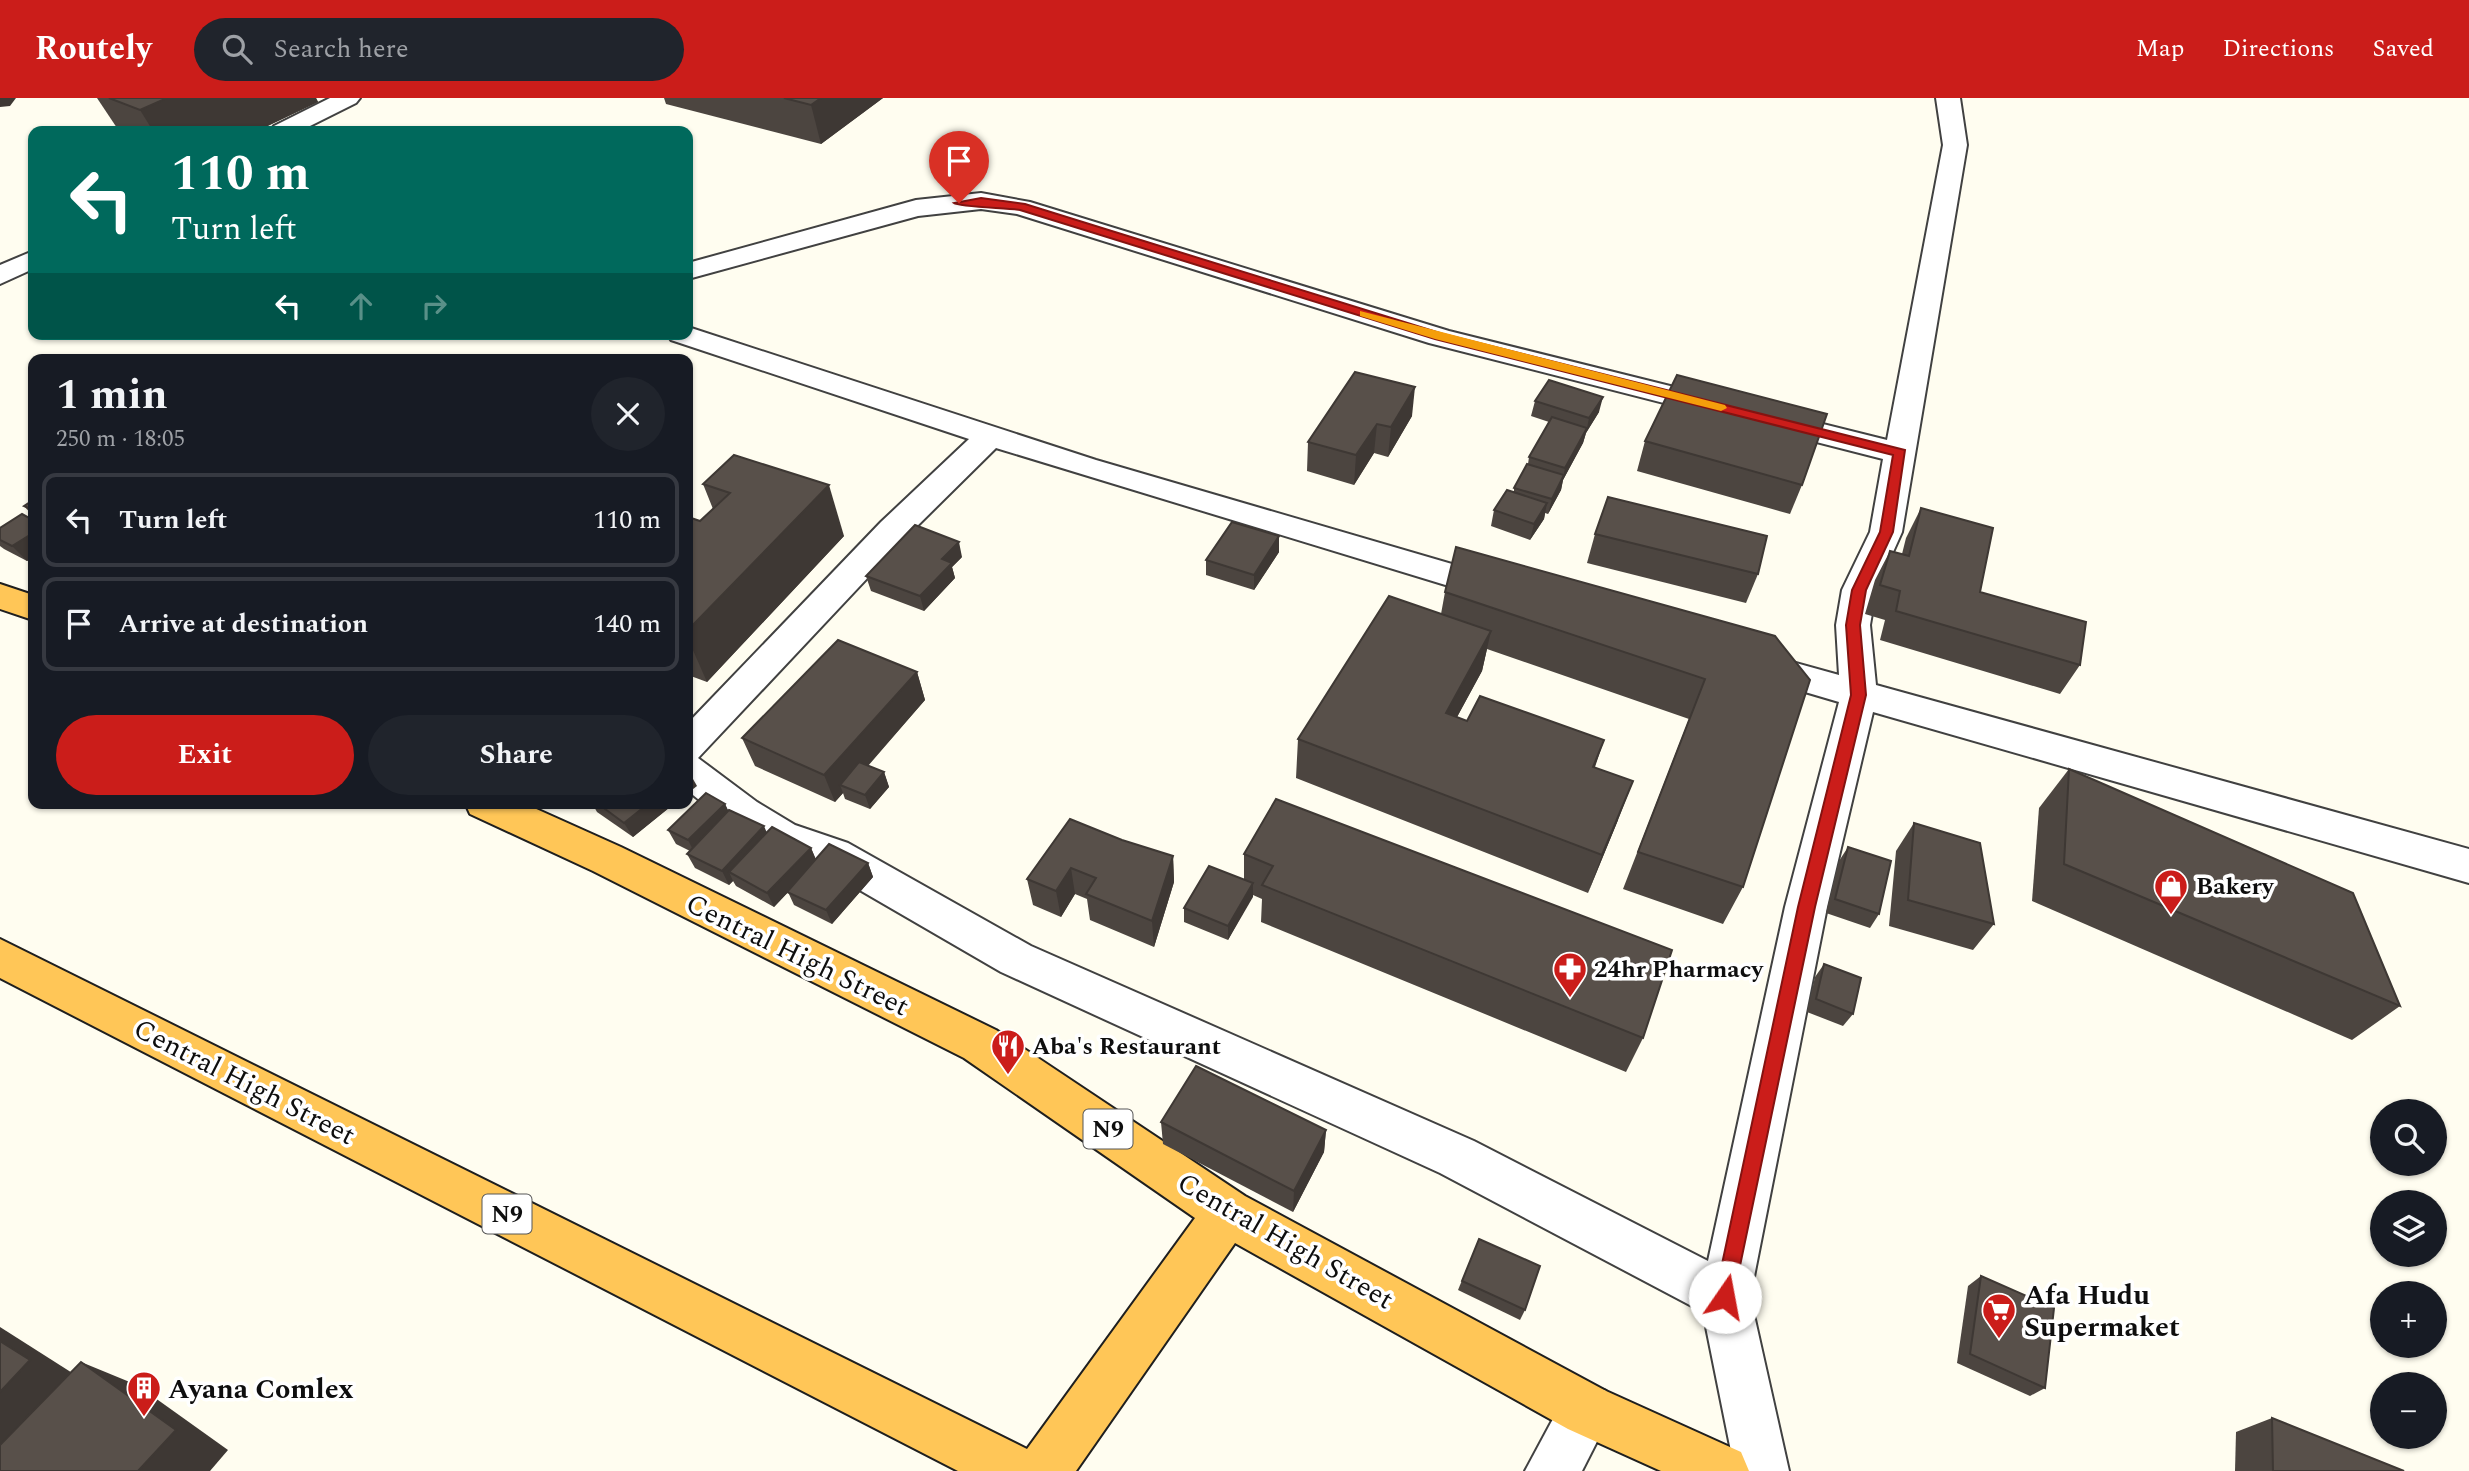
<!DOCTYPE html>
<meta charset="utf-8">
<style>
:root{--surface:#171b24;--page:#20242c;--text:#f1f3f6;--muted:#9ea1a6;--line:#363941;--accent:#cb1d1a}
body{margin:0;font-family:Spectral,serif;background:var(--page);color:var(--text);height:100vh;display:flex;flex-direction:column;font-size:26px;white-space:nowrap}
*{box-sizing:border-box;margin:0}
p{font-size:23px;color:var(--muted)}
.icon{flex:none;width:38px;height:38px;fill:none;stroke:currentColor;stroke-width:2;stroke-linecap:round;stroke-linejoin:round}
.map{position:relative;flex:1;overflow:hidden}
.sheet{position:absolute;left:28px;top:256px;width:665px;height:455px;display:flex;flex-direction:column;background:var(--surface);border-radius:14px;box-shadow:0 2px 5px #0004}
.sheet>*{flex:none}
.guide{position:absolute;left:28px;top:28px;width:665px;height:214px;border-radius:14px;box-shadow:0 2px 5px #0004;background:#00695c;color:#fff;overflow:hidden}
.controls{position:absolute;left:2370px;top:1001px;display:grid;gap:14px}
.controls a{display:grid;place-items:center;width:77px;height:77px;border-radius:50%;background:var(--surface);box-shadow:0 2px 5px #0004;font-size:35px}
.pin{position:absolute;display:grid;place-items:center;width:60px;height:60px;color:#fff;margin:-72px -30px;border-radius:50% 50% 50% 0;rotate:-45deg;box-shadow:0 0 7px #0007}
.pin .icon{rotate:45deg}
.me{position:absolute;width:77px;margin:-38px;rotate:12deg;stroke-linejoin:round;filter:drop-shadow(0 0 5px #0008)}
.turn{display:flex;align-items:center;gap:24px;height:147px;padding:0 28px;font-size:32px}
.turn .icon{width:91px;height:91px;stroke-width:2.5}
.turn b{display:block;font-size:49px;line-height:60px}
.lanes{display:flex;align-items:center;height:66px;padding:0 28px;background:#0003;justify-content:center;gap:35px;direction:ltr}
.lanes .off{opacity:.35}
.round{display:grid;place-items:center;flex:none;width:74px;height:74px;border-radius:37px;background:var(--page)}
.head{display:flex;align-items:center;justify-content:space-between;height:119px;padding:0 28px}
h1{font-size:42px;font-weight:700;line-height:52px}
.action{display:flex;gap:14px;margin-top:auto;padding:14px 28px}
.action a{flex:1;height:80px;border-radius:42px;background:var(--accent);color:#fff;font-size:28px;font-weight:700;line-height:80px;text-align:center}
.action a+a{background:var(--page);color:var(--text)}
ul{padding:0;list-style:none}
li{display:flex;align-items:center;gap:21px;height:94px;margin:0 14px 10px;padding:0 14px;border:4px solid var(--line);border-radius:14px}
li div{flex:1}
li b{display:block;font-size:26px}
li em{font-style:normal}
header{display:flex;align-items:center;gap:42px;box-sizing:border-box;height:98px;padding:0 35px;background:var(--accent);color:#fff}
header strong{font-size:33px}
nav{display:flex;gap:38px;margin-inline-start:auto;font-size:24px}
.search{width:490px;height:63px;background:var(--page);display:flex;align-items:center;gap:18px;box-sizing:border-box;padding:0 24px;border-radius:38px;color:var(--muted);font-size:26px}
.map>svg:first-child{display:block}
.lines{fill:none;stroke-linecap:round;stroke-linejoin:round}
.minor-casing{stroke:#414141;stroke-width:4}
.tertiary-casing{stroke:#414141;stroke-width:4}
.trunk-casing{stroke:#1f1f1f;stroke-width:4}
.minor{fill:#fff;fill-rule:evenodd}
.tertiary{fill:#fff;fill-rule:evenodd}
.trunk{fill:#ffc657;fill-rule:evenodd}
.wall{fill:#4c4540}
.shaded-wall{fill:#3e3834}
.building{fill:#58504a;stroke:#3e3834;stroke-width:2}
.route{fill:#cb1d1a;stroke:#841311;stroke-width:2}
.slow{fill:#f59e0b}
.labels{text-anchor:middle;stroke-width:7;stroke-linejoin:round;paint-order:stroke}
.shield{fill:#fff;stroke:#565656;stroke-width:2}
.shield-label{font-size:23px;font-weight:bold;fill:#0e0e0e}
.poi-label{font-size:24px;font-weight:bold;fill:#0e0e0e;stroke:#fff;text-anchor:start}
.near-street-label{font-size:28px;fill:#0e0e0e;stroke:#fff}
.near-poi-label{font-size:28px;font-weight:bold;fill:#0e0e0e;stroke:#fff;text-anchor:start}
</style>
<header>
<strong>Routely</strong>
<div class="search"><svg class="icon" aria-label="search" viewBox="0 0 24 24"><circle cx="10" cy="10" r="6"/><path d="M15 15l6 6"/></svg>Search here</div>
<nav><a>Map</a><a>Directions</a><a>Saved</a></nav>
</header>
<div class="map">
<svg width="2469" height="1373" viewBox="0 0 2469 1373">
<rect width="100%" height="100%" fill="#fffdf0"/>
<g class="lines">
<g class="minor-casing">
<g id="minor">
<polygon points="330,0 360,0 356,5 300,33 270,33 274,28"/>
<polygon points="1936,0 1960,0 1967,47 1902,434 1876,492 1870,527 1876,587 2469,751 2469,785 1873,614 1827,809 1750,1199 1789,1373 1735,1373 1703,1214 1440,1075 1001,874 820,769 767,749 729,726 688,693 688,625 881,424 969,341 671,242 667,236 688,236 688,229 1096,362 1510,483 1515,491 1510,499 1498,503 996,350 905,440 698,660 757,704 795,727 848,745 1031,848 1474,1043 1708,1163 1785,809 1839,604 1747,577 1742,568 1747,559 1760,555 1839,577 1836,527 1842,492 1870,434 1883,361 1429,245 1017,116 981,111 918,118 688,181 688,165 916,102 981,95 1030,104 1449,233 1887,342 1943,47"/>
<polygon points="33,153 33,171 0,186 0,167"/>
</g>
</g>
<g class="tertiary-casing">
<polygon id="tertiary" points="1587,1286 1606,1293 1613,1312 1582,1373 1525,1373 1568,1293"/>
</g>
<g class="trunk-casing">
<g id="trunk">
<polygon points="0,486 33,497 33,522 0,511"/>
<polygon points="465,705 523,705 621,749 996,932 1245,1098 1606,1293 1741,1354 1749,1373 1661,1373 1568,1331 1235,1145 1076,1373 958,1373 0,880 0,841 1027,1351 1195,1120 964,960 593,773 470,716"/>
</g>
</g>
<use href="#minor" class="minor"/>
<use href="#tertiary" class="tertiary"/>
<use href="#trunk" class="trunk"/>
</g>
<g class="wall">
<polygon points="97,0 316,0 318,4 257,33 119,33"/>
<polygon points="664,0 883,0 821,46 666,6"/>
<polygon points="1355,274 1412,318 1388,359 1374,355 1354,387 1307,373 1308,344"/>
<polygon points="1535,303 1599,314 1586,335 1583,345 1563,382 1561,392 1548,416 1545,415 1544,421 1530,442 1491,428 1494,412 1514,395 1514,390 1528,366 1529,359 1549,324 1531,318"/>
<polygon points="1645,343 1802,387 1790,416 1637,373"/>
<polygon points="734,357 844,438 707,584 688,577 688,419 700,423 713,411 703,386"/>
<polygon points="33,402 33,418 24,408"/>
<polygon points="1921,410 1980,494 2080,567 2060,596 1880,542 1885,522 1865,516 1875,482 1890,453 1902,456 1906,440"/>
<polygon points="33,422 33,459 27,463 4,451 0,448 0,430"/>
<polygon points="1595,436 1758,476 1746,505 1587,465"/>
<polygon points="1279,438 1279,454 1254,492 1206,477 1206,462"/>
<polygon points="962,459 952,469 955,480 924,513 871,493 866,478"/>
<polygon points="1445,494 1775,538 1743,789 1723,826 1623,791 1689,621 1487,551 1482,573 1457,619 1595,669 1618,722 1588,795 1296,680 1298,641 1441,516"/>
<polygon points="917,574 925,602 868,668 884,674 889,689 870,711 845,701 843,695 835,704 755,668 742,640"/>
<polygon points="2069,671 2400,908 2352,942 2032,803 2039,710"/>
<polygon points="1276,701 1643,940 1626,974 1261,824 1262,801 1253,797 1228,842 1184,824 1184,810 1244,782 1244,756"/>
<polygon points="592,705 675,705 633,739 597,714"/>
<polygon points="725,706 728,713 767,734 811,750 816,762 868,765 873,779 832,826 794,807 788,794 774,809 736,788 733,783 729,787 695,770 687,756 690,753 676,746 668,732"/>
<polygon points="1914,725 1994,826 1973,852 1889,828 1896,753"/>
<polygon points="1122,742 1173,758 1174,784 1154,849 1090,822 1087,801 1075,796 1061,819 1033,807 1027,781"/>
<polygon points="1848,749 1879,816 1870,830 1826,815 1839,763"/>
<polygon points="1824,866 1853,916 1843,928 1807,914 1815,879"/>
<polygon points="1161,1024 1326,1032 1324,1054 1293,1114 1163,1046"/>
<polygon points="1479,1141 1525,1212 1520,1222 1458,1192"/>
<polygon points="1981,1178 2045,1290 2030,1298 1957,1265 1968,1188"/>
<polygon points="2272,1320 2404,1373 2235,1373 2236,1334"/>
</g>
<g class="shaded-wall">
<polygon points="0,0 16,0 10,8 0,9"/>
<polygon points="167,0 316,0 318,4 257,33 153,33 140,12"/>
<polygon points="821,0 883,0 821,46 811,7"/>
<polygon points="1415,289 1412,318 1388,359 1391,329"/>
<polygon points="1603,299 1599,314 1586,335 1583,345 1563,382 1561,392 1548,416 1552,401 1563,380 1565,370 1587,330 1589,320"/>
<polygon points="1377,326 1374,355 1354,387 1356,357"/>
<polygon points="829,387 844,438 707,584 688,541 688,532"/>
<polygon points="1547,405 1544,421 1530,442 1534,426"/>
<polygon points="33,435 33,459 27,463 12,448"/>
<polygon points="1279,438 1279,454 1254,492 1254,477"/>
<polygon points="959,444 962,459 952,469 955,480 924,513 920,498 942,461"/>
<polygon points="1491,533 1482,573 1438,654 1446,615"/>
<polygon points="917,574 925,602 848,690 840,687 843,695 835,704 824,677"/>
<polygon points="1604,642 1591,681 1593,669"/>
<polygon points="689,674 697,688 688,695 688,675"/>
<polygon points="884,674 889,689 870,711 865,697"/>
<polygon points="1633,683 1618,722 1588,795 1602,757"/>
<polygon points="649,705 675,705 633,739 624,725"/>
<polygon points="725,706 732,720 695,756 688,742"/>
<polygon points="764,728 770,742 729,774 733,783 729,787 722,773"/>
<polygon points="811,750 817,764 774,809 767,795"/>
<polygon points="1173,758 1174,784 1154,849 1152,823"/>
<polygon points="868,765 873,779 832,826 826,812"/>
<polygon points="1071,770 1075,796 1061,819 1056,793"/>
<polygon points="1253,785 1253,799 1228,842 1228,828"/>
<polygon points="1326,1032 1324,1054 1293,1114 1294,1093"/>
<polygon points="0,1229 88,1285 0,1373"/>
<polygon points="81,1264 137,1287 228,1352 210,1373 138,1373"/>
</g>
<g class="building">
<polygon points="109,0 167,0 140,12"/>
<polygon points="784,0 821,0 811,7"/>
<polygon points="1355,274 1415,289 1391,329 1377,326 1356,357 1308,344"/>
<polygon points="1677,277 1827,316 1802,387 1645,343"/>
<polygon points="1549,282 1603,299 1589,320 1535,303"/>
<polygon points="1552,319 1587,330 1565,370 1529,359"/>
<polygon points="734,357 829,387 688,532 688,419 700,423 730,395 703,386"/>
<polygon points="1527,366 1564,377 1552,401 1514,390"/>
<polygon points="1507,392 1547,405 1534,426 1494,412"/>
<polygon points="1608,399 1767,438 1758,476 1595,436"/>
<polygon points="33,402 33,412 24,408"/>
<polygon points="1921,410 1993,430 1980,494 2086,524 2080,567 1896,513 1900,493 1880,487 1890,453 1909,458"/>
<polygon points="22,416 33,422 33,435 12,448 0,442 0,430"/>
<polygon points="1232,424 1279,438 1254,477 1206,462"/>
<polygon points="915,427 959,444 942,461 952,465 920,498 866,478"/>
<polygon points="1456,449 1775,538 1810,582 1743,789 1638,754 1705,581 1445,494"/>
<polygon points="1389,498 1491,533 1446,615 1467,623 1480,598 1604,642 1593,669 1633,683 1602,757 1298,641"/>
<polygon points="838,542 917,574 824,677 742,640"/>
<polygon points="859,664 884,674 865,697 840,687"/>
<polygon points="2069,671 2353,795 2400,908 2064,766"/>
<polygon points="706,695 725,706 688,742 668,732"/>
<polygon points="1276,701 1672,852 1643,940 1262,787 1273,768 1244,756"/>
<polygon points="597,705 649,705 624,725"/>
<polygon points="729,712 764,728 722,773 687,756"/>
<polygon points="1070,721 1122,742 1173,758 1152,823 1086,796 1096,780 1071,770 1056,793 1027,781"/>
<polygon points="1914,725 1980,745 1994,826 1908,802"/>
<polygon points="772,729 811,750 767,795 729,774"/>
<polygon points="829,746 868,765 826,812 787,794"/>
<polygon points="1848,749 1891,763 1879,816 1835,801"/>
<polygon points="1209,768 1253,785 1228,828 1184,810"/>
<polygon points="1824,866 1861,880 1853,916 1816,901"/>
<polygon points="1196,968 1326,1032 1294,1093 1161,1024"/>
<polygon points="1479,1141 1540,1168 1525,1212 1462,1183"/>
<polygon points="1981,1178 2054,1210 2045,1290 1970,1256"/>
<polygon points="0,1243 30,1262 0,1294"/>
<polygon points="81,1264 176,1332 138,1373 0,1373 0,1347"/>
<polygon points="2272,1320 2404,1373 2273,1373"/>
</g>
<path class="route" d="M 981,100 L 1025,106 L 1443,236 L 1905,352 L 1893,434 L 1866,492 L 1860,527 L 1866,597 L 1815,809 L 1732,1206 L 1725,1209 L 1718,1206 L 1715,1199 L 1798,809 L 1851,597 L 1846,527 L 1852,492 L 1880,434 L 1893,357 L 1435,241 L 1020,112 C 1008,110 959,109 954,105 Z"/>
<polygon class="slow" points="1360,213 1725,307 1727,310 1721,313 1435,241 1360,218"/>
<defs>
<g id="shop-pin" transform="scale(1.75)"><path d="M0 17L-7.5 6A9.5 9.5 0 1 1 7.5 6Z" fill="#cb1d1a" stroke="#fff"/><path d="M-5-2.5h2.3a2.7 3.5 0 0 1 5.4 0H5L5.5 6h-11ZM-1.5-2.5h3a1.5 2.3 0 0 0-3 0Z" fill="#fff"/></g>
<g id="pharmacy-pin" transform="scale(1.75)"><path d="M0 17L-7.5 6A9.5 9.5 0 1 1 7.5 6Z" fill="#cb1d1a" stroke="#fff"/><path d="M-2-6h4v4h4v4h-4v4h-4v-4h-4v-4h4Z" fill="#fff"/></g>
<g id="restaurant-pin" transform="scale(1.75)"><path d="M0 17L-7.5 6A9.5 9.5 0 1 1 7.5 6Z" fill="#cb1d1a" stroke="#fff"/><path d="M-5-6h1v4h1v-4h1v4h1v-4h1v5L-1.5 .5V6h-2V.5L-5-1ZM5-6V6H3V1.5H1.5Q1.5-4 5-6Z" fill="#fff"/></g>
<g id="supermarket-pin" transform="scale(1.75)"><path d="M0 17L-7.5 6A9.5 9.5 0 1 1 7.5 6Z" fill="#cb1d1a" stroke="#fff"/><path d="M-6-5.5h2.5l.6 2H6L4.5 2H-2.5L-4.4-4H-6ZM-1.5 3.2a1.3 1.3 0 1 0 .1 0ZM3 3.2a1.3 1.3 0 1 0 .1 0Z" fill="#fff"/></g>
<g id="building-pin" transform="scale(1.75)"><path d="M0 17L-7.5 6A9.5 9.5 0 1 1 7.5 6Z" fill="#cb1d1a" stroke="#fff"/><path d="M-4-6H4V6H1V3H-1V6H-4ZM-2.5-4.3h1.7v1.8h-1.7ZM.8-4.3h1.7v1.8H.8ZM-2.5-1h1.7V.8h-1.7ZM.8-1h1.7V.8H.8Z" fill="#fff"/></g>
</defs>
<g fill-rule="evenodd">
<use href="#shop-pin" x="2171" y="788"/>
<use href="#pharmacy-pin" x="1570" y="871"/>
<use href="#restaurant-pin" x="1008" y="948"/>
<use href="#supermarket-pin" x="1999" y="1212"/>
<use href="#building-pin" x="144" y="1290"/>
</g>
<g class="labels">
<g class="shield">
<rect x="1083.5" y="1011.5" width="49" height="39" rx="5"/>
<rect x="482.5" y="1096.5" width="49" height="39" rx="5"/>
</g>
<g class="shield-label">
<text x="1108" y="1039">N9</text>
<text x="507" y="1124">N9</text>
</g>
<g class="poi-label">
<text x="2196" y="796">Bakery</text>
<text x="1594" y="879">24hr Pharmacy</text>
<text x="1032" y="956">Aba's Restaurant</text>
</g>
<g class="near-street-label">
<text transform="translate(798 856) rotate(26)" y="10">Central High Street</text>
<text transform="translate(245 983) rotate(27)" y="10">Central High Street</text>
<text transform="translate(1286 1142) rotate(30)" y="10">Central High Street</text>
</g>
<g class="near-poi-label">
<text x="2024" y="1206">Afa Hudu<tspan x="2024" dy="32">Supermaket</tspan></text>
<text x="168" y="1300">Ayana Comlex</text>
</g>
</g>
</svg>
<div class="controls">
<a><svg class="icon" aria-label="search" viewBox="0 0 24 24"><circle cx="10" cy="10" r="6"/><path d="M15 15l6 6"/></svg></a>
<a><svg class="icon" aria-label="layers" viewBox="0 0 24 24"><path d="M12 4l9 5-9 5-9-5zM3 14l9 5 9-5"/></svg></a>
<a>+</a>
<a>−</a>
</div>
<div class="pin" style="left:959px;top:105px;background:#d93025"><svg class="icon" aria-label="arrive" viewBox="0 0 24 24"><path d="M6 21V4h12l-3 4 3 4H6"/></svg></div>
<svg class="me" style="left:1725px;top:1199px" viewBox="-20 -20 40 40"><circle r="19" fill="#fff"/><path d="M0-13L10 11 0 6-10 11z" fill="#cb1d1a"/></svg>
<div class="guide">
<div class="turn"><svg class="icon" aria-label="left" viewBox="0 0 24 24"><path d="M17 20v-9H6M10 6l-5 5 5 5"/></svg><div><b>110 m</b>Turn left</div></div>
<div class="lanes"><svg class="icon" aria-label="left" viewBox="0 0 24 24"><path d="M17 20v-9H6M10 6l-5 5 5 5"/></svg><svg class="icon off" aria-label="ahead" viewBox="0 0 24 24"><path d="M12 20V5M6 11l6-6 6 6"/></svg><svg class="icon off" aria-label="right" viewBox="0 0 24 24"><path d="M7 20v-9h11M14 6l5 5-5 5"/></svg></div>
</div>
<section class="sheet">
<div class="head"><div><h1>1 min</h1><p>250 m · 18:05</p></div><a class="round"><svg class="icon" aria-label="close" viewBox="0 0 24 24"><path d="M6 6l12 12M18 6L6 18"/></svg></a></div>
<ul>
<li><svg class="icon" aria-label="left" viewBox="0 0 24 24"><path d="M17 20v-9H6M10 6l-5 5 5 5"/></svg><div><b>Turn left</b></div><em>110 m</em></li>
<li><svg class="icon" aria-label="arrive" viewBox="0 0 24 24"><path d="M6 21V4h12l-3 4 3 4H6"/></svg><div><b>Arrive at destination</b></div><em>140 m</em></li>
</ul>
<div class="action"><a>Exit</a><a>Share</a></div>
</section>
</div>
